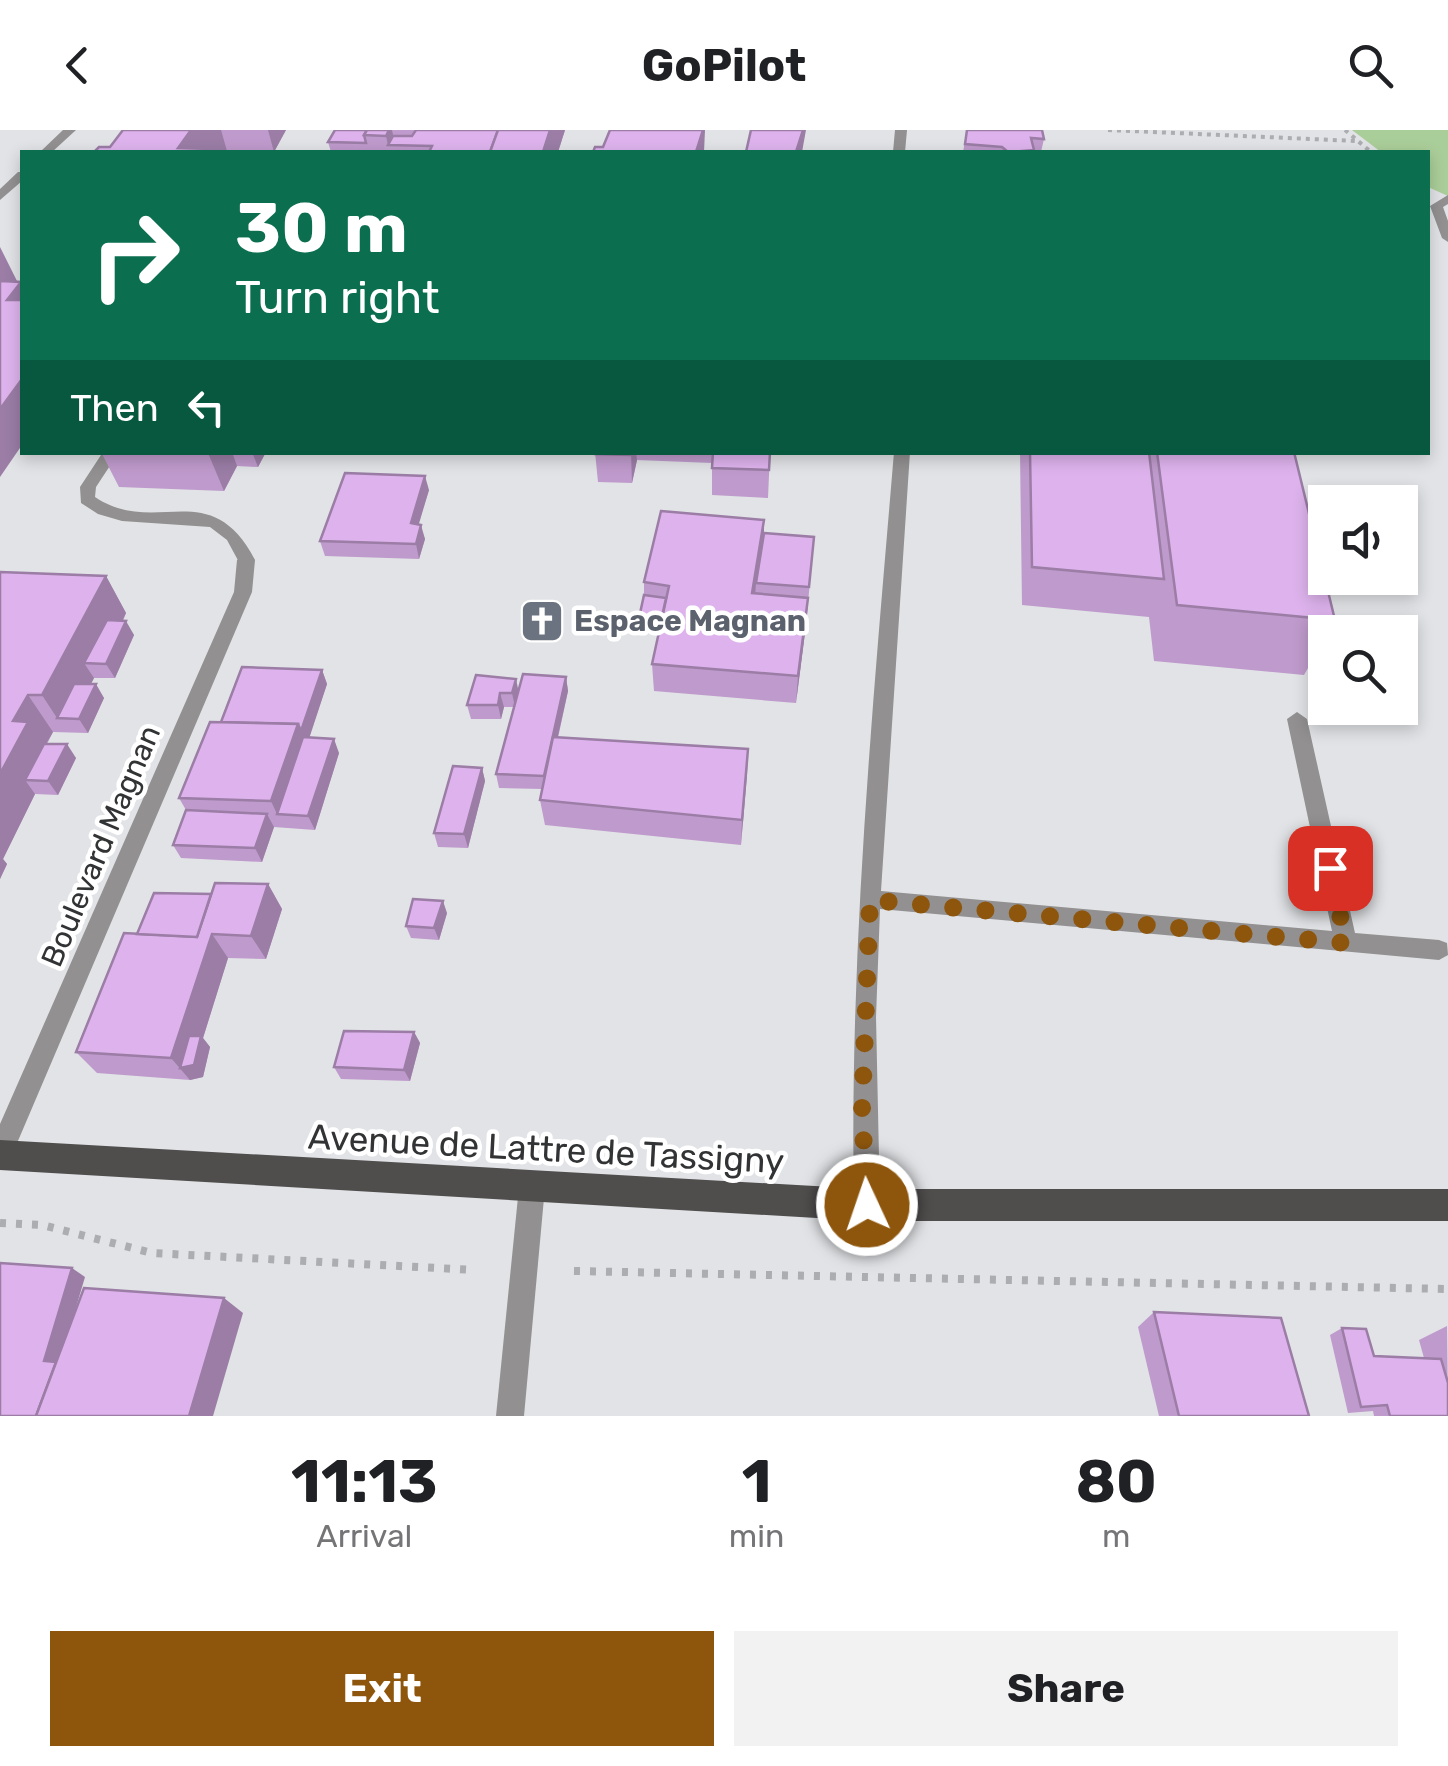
<!DOCTYPE html>
<style>
:root{--surface:#fff;--page:#f2f2f2;--text:#202124;--muted:#757577;--accent:#8e560c}
body{margin:0;font-family:Rubik,sans-serif;background:var(--page);color:var(--text);height:100vh;display:flex;flex-direction:column;font-size:38px;white-space:nowrap}
*{box-sizing:border-box;margin:0}
p{font-size:32px;color:var(--muted)}
.icon{flex:none;width:55px;height:55px;fill:none;stroke:currentColor;stroke-width:2;stroke-linecap:round;stroke-linejoin:round}
.map{position:relative;height:1286px;overflow:hidden}
.sheet{display:flex;flex-direction:column;background:var(--surface);flex:1}
.sheet>*{flex:none}
.top-card{position:absolute;left:20px;top:20px;width:1410px;height:305px;border-radius:0px;box-shadow:0 5px 15px #0003;background:#0b6e4f;color:#fff;overflow:hidden}
.buttons{position:absolute;left:1308px;top:355px;display:grid;gap:20px}
.buttons a{display:grid;place-items:center;width:110px;height:110px;border-radius:0px;background:var(--surface);box-shadow:0 5px 15px #0003;font-size:50px}
.pin{position:absolute;display:grid;place-items:center;width:85px;height:85px;color:#fff;margin:-42px;border-radius:20px;box-shadow:0 5px 15px #0006}
.me{position:absolute;width:110px;margin:-55px;rotate:357deg;stroke-linejoin:round;filter:drop-shadow(0 0 8px #0008)}
.turn{display:flex;align-items:center;gap:35px;height:210px;padding:0 50px;font-size:45px}
.turn .icon{width:130px;height:130px;stroke-width:2.5}
.turn b{display:block;font-size:70px;line-height:85px}
.then{display:flex;align-items:center;height:95px;padding:0 50px;background:#0003;gap:20px;font-size:38px}
.eta{display:flex;justify-content:space-evenly;align-items:center;height:170px;text-align:center}
.eta b{font-size:60px;font-weight:700;line-height:70px}
.cta{display:flex;gap:20px;margin-top:auto;padding:20px 50px}
.cta a{flex:1;height:115px;border-radius:0px;background:var(--accent);color:#fff;font-size:40px;font-weight:700;line-height:115px;text-align:center}
.cta a+a{background:var(--page);color:var(--text)}
header{display:flex;justify-content:space-between;align-items:center;height:130px;padding:0 50px;background:var(--surface);font-size:45px;font-weight:700}
.map>svg:first-child{display:block}
.green{fill:#aace99}
.lines{fill:none;stroke-linecap:round;stroke-linejoin:round}
.path-far1{stroke:#abadb0;stroke-width:4;stroke-dasharray:4 5;stroke-linecap:butt}
.path{stroke:#abadb0;stroke-width:8;stroke-dasharray:6 10;stroke-linecap:butt}
.lane{fill:#929090;fill-rule:evenodd}
.street{fill:#929090;fill-rule:evenodd}
.primary{fill:#504d4d;fill-rule:evenodd}
.wall{fill:#bf9acc}
.shaded-wall{fill:#9b7da6}
.building{fill:#deb3ed;stroke:#9b7da6;stroke-width:2.5}
.route{stroke:#8e560c;stroke-width:18;stroke-dasharray:0 32.4}
.labels{text-anchor:middle;stroke-width:9;stroke-linejoin:round;paint-order:stroke}
.worship-label{font-size:30px;font-weight:bold;fill:#5b616d;stroke:#fff;text-anchor:start}
.street-label{font-size:30px;fill:#323334;stroke:#fff}
.near-street-label{font-size:35px;fill:#323334;stroke:#fff}
</style>
<header><svg class="icon" aria-label="back" viewBox="0 0 24 24"><path d="M15 5l-7 7 7 7"/></svg>GoPilot<svg class="icon" aria-label="search" viewBox="0 0 24 24"><circle cx="10" cy="10" r="6"/><path d="M15 15l6 6"/></svg></header>
<div class="map">
<svg width="1448" height="1286" viewBox="0 0 1448 1286">
<rect width="100%" height="100%" fill="#e1e3e6"/>
<polygon class="green" points="1352,0 1448,0 1448,66 1428,57 1428,22 1381,22"/>
<g class="lines">
<g class="path-far1">
<polyline points="1108,0 1356,11"/>
<polyline points="1345,0 1371,22"/>
</g>
<g class="path">
<polyline points="0,1093 42,1095 152,1123 475,1140"/>
<polyline points="574,1141 1448,1159"/>
</g>
<g class="lane">
<polygon points="63,0 76,0 52,22 40,22"/>
<polygon points="18,42 22,42 22,51 0,70 0,59"/>
<polygon points="1448,65 1448,74 1443,77 1448,91 1448,112 1442,108 1430,76"/>
<path d="M 103,322 L 119,322 L 96,357 L 95,367 C 156,408 210,344 255,430 L 252,434 L 240,434 L 227,410 L 210,397 L 122,391 L 98,384 L 81,373 L 80,357 Z"/>
<path d="M 894,322 L 910,322 L 881,761 L 1332,801 L 1287,589 L 1297,582 L 1307,589 L 1355,803 L 1439,810 L 1447,813 L 1448,825 L 1439,830 L 880,779 L 876,887 L 880,1075 L 876,1084 L 867,1088 L 858,1084 L 854,1075 C 849,823 873,573 894,322 Z"/>
</g>
<g class="street">
<polygon points="895,0 907,0 905,22 893,22"/>
<polygon points="246,424 255,430 252,462 9,1032 0,1035 0,994 234,462 237,430"/>
<polygon points="532,1044 541,1048 545,1057 524,1286 496,1286 519,1057 523,1048"/>
</g>
<polygon class="primary" points="0,1010 867,1059 1448,1059 1448,1091 867,1091 0,1040"/>
</g>
<g class="wall">
<polygon points="123,0 286,0 274,22 110,17"/>
<polygon points="335,0 565,0 558,22 331,22 328,12"/>
<polygon points="967,0 1044,9 1041,22 963,22"/>
<polygon points="101,322 266,322 258,337 237,336 224,361 119,357"/>
<polygon points="595,322 770,322 768,368 712,365 712,333 637,330 632,353 598,352"/>
<polygon points="1020,322 1294,322 1335,490 1328,502 1325,502 1325,531 1321,539 1308,538 1304,545 1154,531 1149,487 1022,475"/>
<polygon points="429,360 418,394 425,409 419,429 325,426 320,411"/>
<polygon points="764,403 814,407 806,495 796,573 654,561 652,534 658,505 640,503 639,488 644,465 644,452"/>
<polygon points="0,442 106,446 126,483 123,491 134,505 115,548 94,548 91,554 104,568 88,603 53,602 47,614 76,628 58,665 35,664 3,729 7,734 0,749"/>
<polygon points="322,540 327,554 309,607 339,623 315,700 274,697 262,732 181,728 173,715 186,680 179,668 221,592"/>
<polygon points="476,545 518,561 566,547 568,561 558,608 748,619 741,715 545,695 540,670 542,659 499,658 496,644 514,577 504,577 501,589 471,589 467,575"/>
<polygon points="482,638 485,651 468,718 438,717 434,703"/>
<polygon points="268,754 282,779 266,829 228,828 203,908 210,917 203,947 190,950 97,943 76,922 137,804 211,764"/>
<polygon points="447,783 439,810 411,808 406,796"/>
<polygon points="414,902 420,913 410,951 341,949 334,937"/>
<polygon points="1154,1182 1309,1286 1159,1286 1138,1197"/>
<polygon points="1447,1196 1448,1286 1374,1286 1373,1281 1348,1283 1330,1205 1342,1198 1374,1226 1424,1228 1419,1210"/>
</g>
<g class="shaded-wall">
<polygon points="191,0 221,0 227,21 223,22 180,22 178,18"/>
<polygon points="268,0 286,0 274,22"/>
<polygon points="389,0 392,0 395,15 388,15 386,6"/>
<polygon points="550,0 565,0 558,22 543,22"/>
<polygon points="703,0 705,0 704,22 696,22"/>
<polygon points="803,0 806,0 802,22 796,22"/>
<polygon points="0,117 17,151 0,170"/>
<polygon points="21,152 22,154 22,200 7,170"/>
<polygon points="22,249 22,315 0,347 0,279"/>
<polygon points="232,322 237,336 224,361 208,323"/>
<polygon points="252,322 266,322 258,337"/>
<polygon points="631,322 636,322 637,330 632,353"/>
<polygon points="425,346 429,360 415,407 411,393"/>
<polygon points="764,390 764,418 756,453 755,467 752,463"/>
<polygon points="421,395 425,409 419,429 416,414"/>
<polygon points="106,446 126,483 101,534 84,533 94,548 73,588 57,588 42,565"/>
<polygon points="808,468 806,495 796,573 798,546"/>
<polygon points="126,491 134,505 115,548 106,534"/>
<polygon points="322,540 327,554 307,615 277,684 271,671 298,594"/>
<polygon points="566,547 568,561 546,659 544,646"/>
<polygon points="516,549 519,563 515,577 512,563"/>
<polygon points="96,554 104,568 88,603 79,589"/>
<polygon points="500,563 504,577 501,589 498,575"/>
<polygon points="28,565 53,602 25,650 35,664 3,729 7,734 0,749 0,644 13,591"/>
<polygon points="334,609 339,623 315,700 308,686"/>
<polygon points="67,614 76,628 58,665 48,651"/>
<polygon points="748,619 747,645 741,715 742,690"/>
<polygon points="482,638 485,651 468,718 464,704"/>
<polygon points="267,684 274,697 262,732 255,718"/>
<polygon points="268,754 282,779 266,829 251,806"/>
<polygon points="443,771 447,783 439,810 434,798"/>
<polygon points="212,804 228,828 203,908 210,917 203,947 190,950 171,928"/>
<polygon points="414,902 420,913 410,951 404,940"/>
<polygon points="72,1138 85,1147 58,1238 44,1231"/>
<polygon points="224,1168 243,1183 213,1286 189,1286"/>
</g>
<g class="building">
<polygon points="123,0 191,0 178,18 212,19 209,22 94,22 99,17 110,17"/>
<polygon points="335,0 367,0 364,5 366,13 328,12"/>
<polygon points="367,0 389,0 386,6 364,5"/>
<polygon points="416,0 498,0 490,22 429,22 432,16 388,15 393,6 412,6"/>
<polygon points="498,0 550,0 543,22 490,22"/>
<polygon points="610,0 703,0 696,22 593,22 595,17 603,17"/>
<polygon points="751,0 803,0 796,22 746,22"/>
<polygon points="967,0 1042,0 1044,9 1031,8 1034,20 1008,22 1002,17 965,14"/>
<polygon points="1,151 21,152 7,170 22,170 22,249 0,279 0,152"/>
<polygon points="595,322 631,322 630,325 595,324"/>
<polygon points="713,322 770,322 769,340 712,338"/>
<polygon points="1030,322 1149,322 1164,449 1032,437"/>
<polygon points="1157,322 1294,322 1335,490 1177,475"/>
<polygon points="345,343 425,346 411,393 421,395 416,414 320,411"/>
<polygon points="661,381 764,390 752,463 808,468 798,546 652,534 669,456 644,452"/>
<polygon points="764,403 814,407 809,457 756,453"/>
<polygon points="0,442 106,446 42,565 28,565 13,591 28,592 0,644"/>
<polygon points="644,465 666,468 661,491 639,488"/>
<polygon points="107,490 126,491 106,534 84,533"/>
<polygon points="1325,508 1325,524 1316,523"/>
<polygon points="242,537 322,540 301,601 298,594 221,592"/>
<polygon points="523,544 566,547 544,646 496,644"/>
<polygon points="476,545 516,549 512,563 500,563 498,575 467,575"/>
<polygon points="74,554 96,554 79,589 57,588"/>
<polygon points="210,592 298,594 271,671 179,668"/>
<polygon points="303,607 334,609 308,686 277,684"/>
<polygon points="553,607 748,619 742,690 540,670"/>
<polygon points="44,614 67,614 48,651 25,650"/>
<polygon points="453,636 482,638 464,704 434,703"/>
<polygon points="186,680 267,684 255,718 173,715"/>
<polygon points="215,753 268,754 251,806 212,804 171,928 76,922 124,803 197,807"/>
<polygon points="154,763 211,764 197,807 137,804"/>
<polygon points="413,769 443,771 434,798 406,796"/>
<polygon points="344,901 414,902 404,940 334,937"/>
<polygon points="189,906 201,906 194,935 180,938"/>
<polygon points="0,1133 72,1138 44,1231 56,1232 36,1286 0,1286"/>
<polygon points="84,1158 224,1168 189,1286 36,1286"/>
<polygon points="1154,1182 1281,1188 1309,1286 1179,1286"/>
<polygon points="1342,1198 1366,1199 1374,1226 1441,1229 1448,1253 1448,1286 1390,1286 1387,1275 1361,1277"/>
</g>
<g class="lines">
<polyline class="route" points="867,1075 862,980 870,770 1346,813 1330,738"/>
</g>
<defs>
<g id="church-square" transform="scale(2.25)"><rect x="-9" y="-9" width="18" height="18" rx="4" fill="#6b7280" stroke="#fff"/><path d="M-1.2-6h2.4v3.5h3.3v2.4h-3.3V6h-2.4V-.1h-3.3v-2.4h3.3Z" fill="#fff"/></g>
</defs>
<g fill-rule="evenodd">
<use href="#church-square" x="542" y="491"/>
</g>
<g class="labels">
<g class="worship-label">
<text x="574" y="501">Espace Magnan</text>
</g>
<g class="street-label">
<text transform="translate(101 716) rotate(-67)" y="10">Boulevard Magnan</text>
</g>
<g class="near-street-label">
<text transform="translate(546 1019) rotate(3)" y="12">Avenue de Lattre de Tassigny</text>
</g>
</g>
</svg>
<div class="buttons">
<a><svg class="icon" aria-label="sound" viewBox="0 0 24 24"><path d="M4 9h4l5-4v14l-5-4H4zM17 9q2 3 0 6"/></svg></a>
<a><svg class="icon" aria-label="search" viewBox="0 0 24 24"><circle cx="10" cy="10" r="6"/><path d="M15 15l6 6"/></svg></a>
</div>
<div class="pin" style="left:1330px;top:738px;background:#d93025"><svg class="icon" aria-label="arrive" viewBox="0 0 24 24"><path d="M6 21V4h12l-3 4 3 4H6"/></svg></div>
<svg class="me" style="left:867px;top:1075px" viewBox="-20 -20 40 40"><circle r="17" fill="#8e560c" stroke="#fff" stroke-width="3"/><path d="M0-11L8 9 0 5-8 9z" fill="#fff"/></svg>
<div class="top-card">
<div class="turn"><svg class="icon" aria-label="right" viewBox="0 0 24 24"><path d="M7 20v-9h11M14 6l5 5-5 5"/></svg><div><b>30 m</b>Turn right</div></div>
<div class="then">Then<svg class="icon" aria-label="left" viewBox="0 0 24 24"><path d="M17 20v-9H6M10 6l-5 5 5 5"/></svg></div>
</div>
</div>
<section class="sheet">
<div class="eta">
<div><b>11:13</b><p>Arrival</p></div>
<div><b>1</b><p>min</p></div>
<div><b>80</b><p>m</p></div>
</div>
<div class="cta"><a>Exit</a><a>Share</a></div>
</section>
